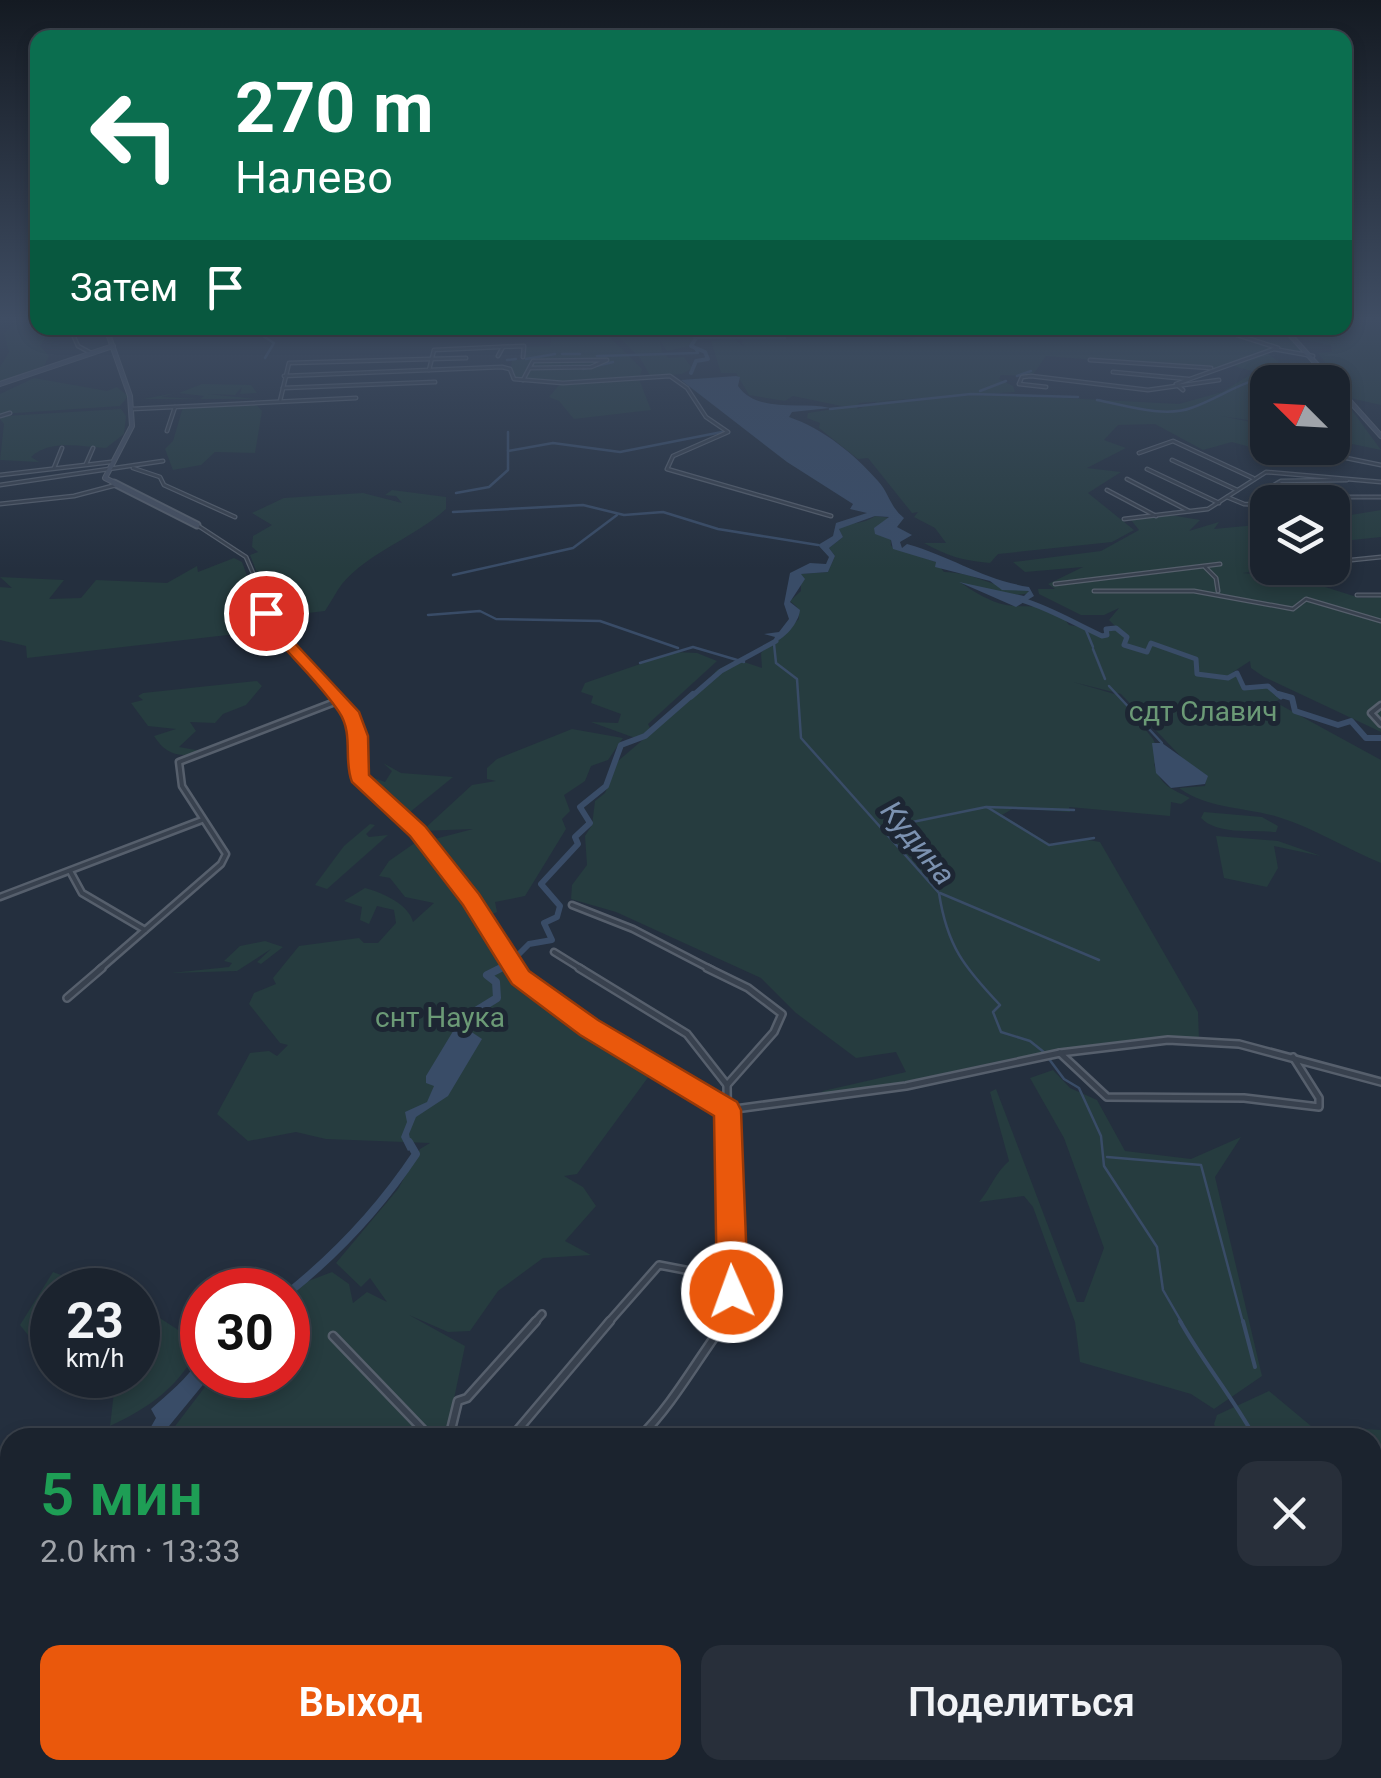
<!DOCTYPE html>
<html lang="ru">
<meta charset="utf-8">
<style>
:root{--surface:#1b232e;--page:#282f3a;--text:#f1f3f6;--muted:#a0a4aa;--line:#39404a;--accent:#ea580c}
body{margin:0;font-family:Roboto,sans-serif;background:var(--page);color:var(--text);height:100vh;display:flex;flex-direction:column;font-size:38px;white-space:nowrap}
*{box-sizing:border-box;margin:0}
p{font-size:32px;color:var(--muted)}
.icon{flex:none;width:55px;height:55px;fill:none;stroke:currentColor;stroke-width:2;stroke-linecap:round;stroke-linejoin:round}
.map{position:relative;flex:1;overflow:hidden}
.sheet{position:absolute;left:0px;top:1428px;width:1382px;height:352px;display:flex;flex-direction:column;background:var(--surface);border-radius:30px 30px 0 0;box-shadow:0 5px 15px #0003,0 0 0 2px var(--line)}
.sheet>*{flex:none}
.top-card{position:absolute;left:30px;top:30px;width:1322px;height:305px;border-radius:20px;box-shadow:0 5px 15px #0003,0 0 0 2px var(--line);background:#0b6e4f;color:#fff;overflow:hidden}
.needle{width:65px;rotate:294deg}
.fabs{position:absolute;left:1250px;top:365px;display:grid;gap:20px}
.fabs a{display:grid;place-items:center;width:100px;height:100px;border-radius:20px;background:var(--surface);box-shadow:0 5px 15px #0003,0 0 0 2px var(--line);font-size:50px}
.speed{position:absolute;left:30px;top:1268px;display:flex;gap:20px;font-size:50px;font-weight:700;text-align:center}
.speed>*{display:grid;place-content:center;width:130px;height:130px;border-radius:50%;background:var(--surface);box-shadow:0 5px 15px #0003,0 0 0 2px var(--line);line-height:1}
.speed small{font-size:25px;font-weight:400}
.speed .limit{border:15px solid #d22;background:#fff;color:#111}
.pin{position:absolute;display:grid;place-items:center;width:85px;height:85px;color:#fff;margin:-42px;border:5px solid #fff;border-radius:50%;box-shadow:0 2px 10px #0007}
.me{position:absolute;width:110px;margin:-55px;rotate:358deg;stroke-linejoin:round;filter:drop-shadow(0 0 8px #0008)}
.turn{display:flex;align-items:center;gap:35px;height:210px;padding:0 40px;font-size:45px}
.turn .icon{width:130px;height:130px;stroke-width:2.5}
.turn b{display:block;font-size:70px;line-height:85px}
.then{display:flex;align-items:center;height:95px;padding:0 40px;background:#0003;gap:20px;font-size:38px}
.round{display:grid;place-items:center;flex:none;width:105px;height:105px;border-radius:20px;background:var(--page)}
.summary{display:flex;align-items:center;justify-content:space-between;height:170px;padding:0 40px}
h1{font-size:60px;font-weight:600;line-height:75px;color:#1e9e55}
.button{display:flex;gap:20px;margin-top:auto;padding:20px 40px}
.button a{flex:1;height:115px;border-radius:20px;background:var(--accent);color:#fff;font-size:40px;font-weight:600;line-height:115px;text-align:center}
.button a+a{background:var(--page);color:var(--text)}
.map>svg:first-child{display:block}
.green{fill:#263c3f;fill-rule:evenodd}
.water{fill:#394c67}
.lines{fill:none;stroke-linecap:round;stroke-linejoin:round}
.stream-far1{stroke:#394c67;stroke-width:2.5}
.stream{stroke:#394c67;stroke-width:4}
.river-far4{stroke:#394c67;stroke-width:4}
.river-far3{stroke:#394c67;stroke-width:5}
.river-far2{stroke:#394c67;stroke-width:6}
.river-far1{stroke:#394c67;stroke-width:8}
.river{stroke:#394c67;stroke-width:10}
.street-far3-casing{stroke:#565f6c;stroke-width:5}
.street-far2-casing{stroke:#565f6c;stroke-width:9}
.street-far1-casing{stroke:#565f6c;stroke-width:10}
.street-casing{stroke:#565f6c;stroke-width:11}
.secondary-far1-casing{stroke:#565f6c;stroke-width:6}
.secondary-casing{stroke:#565f6c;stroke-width:9}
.street-far3{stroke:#38414e;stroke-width:2.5}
.street-far2{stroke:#38414e;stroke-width:4}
.street-far1{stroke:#38414e;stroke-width:5}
.street{stroke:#38414e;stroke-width:6}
.secondary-far1{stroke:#465061;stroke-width:4}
.secondary{stroke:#465061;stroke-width:5}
.route{fill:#ea580c;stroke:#983908;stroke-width:2.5}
.labels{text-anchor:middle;stroke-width:10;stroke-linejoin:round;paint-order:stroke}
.park-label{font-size:28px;fill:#6b9a76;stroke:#1d2633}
.water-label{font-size:30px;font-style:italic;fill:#7c92b1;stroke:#1d2633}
</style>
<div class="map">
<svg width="1381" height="1778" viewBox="0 0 1381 1778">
<rect width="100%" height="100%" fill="#242f3e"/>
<g class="green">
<polygon points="19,320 37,320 38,328 52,328 40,346 49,356 44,366 0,382 0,367 9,352 4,333"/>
<polygon points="1345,320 1381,320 1381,405 1350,398 1328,372 1331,370 1318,353 1332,352 1331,345 1304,340 1288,328 1345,328"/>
<polygon points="555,328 600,328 642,369 639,379 651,410 574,419 559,401 549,397 560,384 510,377 512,360 526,360 526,347 550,346 552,336 558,334"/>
<polygon points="610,328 700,328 701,335 692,335 690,329 690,335 694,339 689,346 667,351 660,341 662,352 669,358 684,357 692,368 682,374 651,377 640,358"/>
<path d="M 928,328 L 1204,328 L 1219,335 L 1242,328 L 1256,333 L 1287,332 L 1308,354 L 1280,349 L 1267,353 L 1279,362 L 1259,371 L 1280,367 L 1306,382 L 1268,382 L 1267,423 L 1221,416 L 1267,425 L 1267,441 L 1255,436 L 1264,443 L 1250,447 L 1232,442 L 1203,450 L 1155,424 L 1118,425 L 1104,440 L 1126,448 L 1087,468 L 1121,472 L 1088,493 L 1134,530 L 1112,542 L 998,554 L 990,563 C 964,561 947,556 924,543 L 946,543 L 935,528 L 914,517 L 918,512 L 912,513 L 868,458 L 858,459 L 819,428 L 820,423 L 807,418 L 808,413 L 846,407 L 793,396 L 785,401 L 749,395 L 736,373 L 721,373 L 711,341 L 733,338 L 744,347 L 740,336 C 793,330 856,328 908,342 ZM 1046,356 L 1210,370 L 1227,364 L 1255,372 L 1222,392 L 1179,404 L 985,394 L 880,401 L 857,409 L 859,403 L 1015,392 L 1013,386 L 999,379 L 1001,375 L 1032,376 Z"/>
<polygon points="34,378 107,391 117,387 128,396 120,406 0,414 0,394"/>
<polygon points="202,384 251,385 257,393 240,394 242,387 235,395 207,394 257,399 143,399 176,393 161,397 200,399 204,396 179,393"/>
<polygon points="1333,390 1340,394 1381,450 1333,440"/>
<polygon points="255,403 262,411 255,453 215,452 201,465 173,470 165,449 173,441 183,407"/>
<path d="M 121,409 L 126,416 L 124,434 L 106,448 C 82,447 50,439 31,457 L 39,462 L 0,460 L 4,424 L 0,419 L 5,416 Z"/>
<path d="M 392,490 L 446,497 L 446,509 C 414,538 370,551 342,584 C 336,592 331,602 325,611 L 274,617 L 250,555 L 258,552 L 252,547 L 253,536 L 272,525 L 252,513 L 284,498 L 363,493 L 402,503 L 396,496 L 385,495 Z"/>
<polygon points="1381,510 1381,537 1333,542 1333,518"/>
<path d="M 1170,515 L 1200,520 L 1189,531 L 1219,522 L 1214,529 L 1267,524 L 1268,568 L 1285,568 L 1243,573 L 1300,579 L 1360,598 L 1381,597 L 1381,732 L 1264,677 L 1251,668 L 1250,661 L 1233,672 L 1244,688 L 1268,686 L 1282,698 L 1275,702 L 1381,760 L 1381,863 C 1347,849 1314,828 1278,817 C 1245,807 1208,809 1179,788 L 1205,786 L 1207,776 L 1184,768 L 1188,764 L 1121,694 L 1073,682 L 1118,695 L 1153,739 L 1162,758 L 1154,764 C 1160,786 1172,789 1190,798 L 1181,804 L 1171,802 L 1170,816 L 1069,807 L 1070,812 L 1014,808 L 1002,815 L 1052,845 L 1082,839 L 1100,842 L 1198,1012 L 1199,1039 C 1070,1033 946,1080 819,1096 L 823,1091 L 906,1072 L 896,1052 L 856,1058 L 796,1013 L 761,978 L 616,912 L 571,899 L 572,885 L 587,865 L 585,836 L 592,825 L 595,801 L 605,793 L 618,761 L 693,697 L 717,670 L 738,660 L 762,668 L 761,653 L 799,619 L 797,607 L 790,601 L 801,591 L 801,574 L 828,572 L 835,556 L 829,548 L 843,537 L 839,529 C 849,521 864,525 875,516 L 890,518 L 891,546 L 936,562 L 944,572 C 975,572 996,590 1026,589 L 1029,593 C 1007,599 983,588 961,583 C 973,591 990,602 1006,605 C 1032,609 1052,600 1069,625 L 1093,629 L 1102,636 L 1107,635 L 1106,629 L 1116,627 L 1109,620 L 1119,608 L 1104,615 L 1081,615 L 1039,594 L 1038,589 L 1055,589 L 1048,584 L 1083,567 L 1025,572 L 1013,562 L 1101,551 L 1139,530 L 1131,520 Z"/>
<polygon points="234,558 242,562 265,626 263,631 27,658 26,646 0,640 0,587 12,588 0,577 64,580 49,599 81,598 96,580 167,583 197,566 198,572"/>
<polygon points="675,652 697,653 717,661 648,724 651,730 635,738 591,722 618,723 621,714 591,703 593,696 581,692 585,683"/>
<path d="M 257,681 L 262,686 L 246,705 L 223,714 L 215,723 L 190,722 L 196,731 L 179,747 L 201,751 C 181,759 166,755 154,736 L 176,729 L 148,726 L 131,703 L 143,700 L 138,696 L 143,693 Z"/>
<polygon points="572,729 623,738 608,760 591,766 585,781 564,795 570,811 562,819 566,829 525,896 495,902 497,912 488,916 431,840 473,829 422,831 472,785 496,781 487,779 487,768 497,759"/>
<polygon points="383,763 401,773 453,777 410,812 405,811 359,772 385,782 392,771"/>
<path d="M 1204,812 L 1262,817 L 1278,826 L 1276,832 C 1253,830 1217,835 1201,818 Z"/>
<polygon points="370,824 375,825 366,834 369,837 388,835 327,889 315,885 344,846"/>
<polygon points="1216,836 1278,841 1321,856 1274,846 1278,868 1267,887 1224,878"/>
<path d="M 419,840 L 489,929 L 525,988 L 652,1072 L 577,1174 L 564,1176 L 583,1187 L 596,1206 L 565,1241 L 591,1255 L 543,1258 L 498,1291 L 470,1331 L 448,1332 L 409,1315 L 465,1346 L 446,1437 L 166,1438 L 214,1375 L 288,1375 L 290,1288 L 332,1272 L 349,1284 L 353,1303 L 367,1292 L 387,1302 L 370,1278 L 361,1287 L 336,1263 L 398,1189 L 420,1149 L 430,1143 L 326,1139 L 296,1132 L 248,1141 L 217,1114 L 250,1053 L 269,1051 L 277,1056 L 288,1045 L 280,1043 L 249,1004 L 254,993 L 276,984 L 273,978 L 299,946 L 359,938 L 364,943 L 378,943 L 396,923 L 394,910 L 377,906 L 369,924 L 360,920 L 362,907 L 344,901 L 365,888 C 384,893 409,905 413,922 L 434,903 L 405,897 L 390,878 L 379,876 L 389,861 Z"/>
<polygon points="265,941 283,947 261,964 257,962 271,949 237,971 171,973 229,967 232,963 224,961 240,946"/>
<path d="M 1053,1070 L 1070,1088 L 1097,1100 L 1125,1151 L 1191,1159 L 1241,1137 L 1215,1177 L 1262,1376 L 1214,1409 L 1191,1394 L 1080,1362 L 1075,1322 L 1033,1207 L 1024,1196 L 979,1202 C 991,1188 995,1173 1009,1161 L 990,1092 L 996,1089 L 1077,1302 L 1084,1302 L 1104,1248 L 1064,1138 L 1030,1078 Z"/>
<polygon points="53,1272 100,1290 52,1290 52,1375 74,1375 58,1388 38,1359 44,1339 28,1335 20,1325"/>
<path d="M 138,1304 L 200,1344 C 182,1385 149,1408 110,1426 L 116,1375 L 138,1375 Z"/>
<polygon points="1269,1391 1311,1426 1381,1430 1381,1778 1306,1778 1304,1770 1372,1770 1372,1438 1219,1437 1214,1424 1217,1415"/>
<polygon points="10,1603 10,1770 177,1770 168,1778 0,1778 0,1614"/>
<polygon points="185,1770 314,1770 305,1778 177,1778"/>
</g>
<g class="water">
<path d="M 736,376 L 740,377 L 738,386 C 758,414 801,401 830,408 L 792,412 L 789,417 C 824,429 854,454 878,481 C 889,493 890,507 904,518 L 897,527 L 912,535 L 900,542 L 902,548 L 907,544 C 953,557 981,579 1029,587 L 1034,596 L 1016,607 L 959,582 L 1024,596 L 1029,591 L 1002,590 L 990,581 L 935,567 L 936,562 L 893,549 L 891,540 L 875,534 L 874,528 L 889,517 L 875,516 L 839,529 L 843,537 L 829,548 L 835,556 L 828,572 L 801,574 L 805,579 L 790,602 L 800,610 C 799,623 783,641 772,643 L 775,637 L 764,634 L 779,632 L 789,619 L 784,604 L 790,573 L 810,563 L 826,564 L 829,557 L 818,545 L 833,536 L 836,523 L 867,513 L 850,509 L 853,504 L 787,462 L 681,380 Z"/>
<polygon points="1152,743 1162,743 1208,776 1205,784 1171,788 1156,773"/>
<polygon points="458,1023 482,1039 448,1096 416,1117 409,1134 412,1148 408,1151 401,1137 407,1122 405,1112 427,1102 434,1086 426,1083 426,1076"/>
<path d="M 199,1359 L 202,1375 L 211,1375 L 160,1437 L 148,1432 L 156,1418 L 151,1409 C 168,1394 188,1378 199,1359 Z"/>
</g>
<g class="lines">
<g class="stream-far1">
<polyline points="250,328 274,343 265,358"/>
<polyline points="695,338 785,338"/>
<polyline points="562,354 580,354"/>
<polyline points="597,356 698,353 695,348"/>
<polyline points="526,359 555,354"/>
<polyline points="507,360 516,359"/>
<polyline points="583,369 613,362"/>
<polyline points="1017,376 1031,371"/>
<polyline points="980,391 1006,381"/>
<path d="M 1097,400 C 1124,405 1164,418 1191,408 C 1225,396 1249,374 1287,376"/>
<polyline points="830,409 971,394 1078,397"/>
<polyline points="508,451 553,443 620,452 722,432"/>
<polyline points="456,493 489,487 508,470 508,432"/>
<polyline points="453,512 583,505 624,515 663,512 718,529 818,545"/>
<polyline points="453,575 573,548 617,515"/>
<polyline points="428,615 480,611 496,619 600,621 678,648"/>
<polyline points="1086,630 1093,647"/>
<path d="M 774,644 L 776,663 L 797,679 L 801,738 L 939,893 C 947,946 964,967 1000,1005 L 993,1012 L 1001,1032 L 1030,1041 L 1045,1053"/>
<polyline points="1093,649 1105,679"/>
<polyline points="640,663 693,647 744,662"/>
<polyline points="1109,686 1162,743"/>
<polyline points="987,807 1049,845 1094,838"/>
<polyline points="883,828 986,807 1074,810"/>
<polyline points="940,893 1099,960"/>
<polyline points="1049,1059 1064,1079 1079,1088 1101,1136 1104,1166 1157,1247 1163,1290 1182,1323"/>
<polyline points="1107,1157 1201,1165 1243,1323"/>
</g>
<g class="stream">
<path d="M 1180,1321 C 1203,1362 1232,1396 1255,1438"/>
<polyline points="1243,1321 1255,1367"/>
<polyline points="0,1579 10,1581"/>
<polyline points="1372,1663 1381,1679"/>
</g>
<polyline class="river-far4" points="684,328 696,338 691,346 705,352 708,359 696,361 691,373"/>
<g class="river-far3">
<path d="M 1026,598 L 1022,600 C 1051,609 1074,623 1102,636 L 1107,635 L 1106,629 L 1116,628 L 1127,637 L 1124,645 L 1147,652 L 1151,643 L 1196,659 L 1197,674 L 1228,678 L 1237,673 L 1244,688 L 1268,686 L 1281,697"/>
<polyline points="691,697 721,671 776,641"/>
</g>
<g class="river-far2">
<polyline points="1278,694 1292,698 1295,711 1338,725 1351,721 1366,738 1381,738"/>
<polyline points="513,960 529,944 552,940 544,923 557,917 560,906 541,884 578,844 575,837 590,823 580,807 606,786 621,745 645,736 693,694"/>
<polyline points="496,970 508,964"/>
</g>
<g class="river-far1">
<polyline points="460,1029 476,1011 497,998 496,982 487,975 501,968"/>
<path d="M 288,1293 C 338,1253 380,1208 416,1154 L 409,1142"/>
</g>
<g class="river">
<polyline points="10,1719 6,1724 10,1735"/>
<polyline points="0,1748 10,1753"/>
</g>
<g class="street-far3-casing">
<g id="street-far3">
<polyline points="70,328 78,346 91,353"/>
<polyline points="721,328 725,333"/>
<polyline points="1216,328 1278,348"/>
<polyline points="1316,328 1322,332"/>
<polyline points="498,356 503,347"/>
<polyline points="1090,360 1211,368"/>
<polyline points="429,370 434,350 524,346 523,357"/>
<polyline points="1113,372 1188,379"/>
<polyline points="284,376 502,367 510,369 514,379 563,383 670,376 687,388 706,417 728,432 673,456 667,469 831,516"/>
<polyline points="523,380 533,361 607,360 591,367 530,368"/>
<polyline points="1046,387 1019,384 1022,377 1031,376 1148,390 1219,380"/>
<polyline points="283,388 435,382"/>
<polyline points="1183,390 1176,384 1274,349 1313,356"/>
<polyline points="280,401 289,363 466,358"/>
<polyline points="132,409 356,398"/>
<polyline points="0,416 10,413"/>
<polyline points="167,431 175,407"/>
<polyline points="1297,448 1381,465"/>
<polyline points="1139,453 1173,441 1253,478"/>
<polyline points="1172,460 1237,490"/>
<polyline points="86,464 93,448"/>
<polyline points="54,468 62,448"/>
<polyline points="133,468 160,477 164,485 235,517"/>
<polyline points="1147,469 1219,503"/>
<polyline points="0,475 111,462"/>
<polyline points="1127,479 1189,511"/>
<polyline points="0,485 163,461"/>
<polyline points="1269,488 1281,481 1347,480"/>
<polyline points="1107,490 1156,516"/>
<polyline points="1227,497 1244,504 1268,505"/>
<polyline points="1312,502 1310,497 1381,497"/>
<polyline points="0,504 74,496 116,485"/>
<polyline points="1124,519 1208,509 1266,472 1381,482"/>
<polyline points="197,525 246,557 279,633 336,697"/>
<polyline points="1332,562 1381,557"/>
<polyline points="1205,567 1216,578 1218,591"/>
<polyline points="1055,584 1220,564"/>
<polyline points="1094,591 1194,591 1293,609 1306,599 1381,621"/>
<polyline points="1357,595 1381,595"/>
</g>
</g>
<g class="street-far2-casing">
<g id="street-far2">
<path d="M 333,694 C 357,721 358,743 359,777 L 418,831 L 518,970"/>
<polyline points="1381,705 1371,713 1381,724"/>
<polyline points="70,871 82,893 145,930"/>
<polyline points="0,897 202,820"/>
<polyline points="572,905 633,929 712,970"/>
<polyline points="554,952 583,970"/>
<polyline points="99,970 221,864 226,854 182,786 179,762 340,700"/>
</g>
</g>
<g class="street-far1-casing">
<g id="street-far1">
<polyline points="516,968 531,988 728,1110 906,1086 1060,1053 1168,1040 1239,1044 1381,1082"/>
<polyline points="579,968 687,1034 727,1085 730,1315 724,1323"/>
<polyline points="707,968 748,988 782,1014 774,1032 727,1085"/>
<polyline points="67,998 102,968"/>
<polyline points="1060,1053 1107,1097 1244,1098 1319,1107 1319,1098 1293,1057"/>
<polyline points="534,1323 542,1314"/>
<polyline points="608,1323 659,1265 732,1279"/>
</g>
</g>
<g class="street-casing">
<g id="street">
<polyline points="333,1336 431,1438"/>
<polyline points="449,1438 458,1401 467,1398 536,1321"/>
<polyline points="511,1438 610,1321"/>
<path d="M 639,1438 C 674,1403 696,1361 726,1321"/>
<polyline points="302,1770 306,1778"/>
<polyline points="314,1778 322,1770"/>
</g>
</g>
<g class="secondary-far1-casing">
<g id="secondary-far1">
<polyline points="106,328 130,396 132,426 105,478 119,485"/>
<polyline points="1284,328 1381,436"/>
<polyline points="0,384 113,346"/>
</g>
</g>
<g class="secondary-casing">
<polyline id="secondary" points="114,483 197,525"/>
</g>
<use href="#street-far3" class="street-far3"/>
<use href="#street-far2" class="street-far2"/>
<use href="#street-far1" class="street-far1"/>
<use href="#street" class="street"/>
<use href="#secondary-far1" class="secondary-far1"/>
<use href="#secondary" class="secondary"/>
</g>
<linearGradient id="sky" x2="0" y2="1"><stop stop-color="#141a22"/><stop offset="0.56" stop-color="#3f4d63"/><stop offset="1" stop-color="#3f4d63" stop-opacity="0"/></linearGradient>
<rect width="1381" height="569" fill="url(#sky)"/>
<path class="route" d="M 260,609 L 272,609 L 292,640 L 359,712 L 368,736 L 369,775 L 425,826 L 479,894 L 529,971 L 598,1020 L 737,1102 L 741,1110 L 748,1292 L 743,1303 L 732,1307 L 721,1303 L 717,1292 L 714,1116 L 580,1035 L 512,984 L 463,905 L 410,836 L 352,782 C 343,760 354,734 339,712 C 315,676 281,650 258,613 Z"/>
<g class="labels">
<g class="park-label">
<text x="1203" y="721">сдт Славич</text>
<text x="440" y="1027">снт Наука</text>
</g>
<g class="water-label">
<text transform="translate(918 843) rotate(51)" y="10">Кудина</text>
</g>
</g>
</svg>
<div class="fabs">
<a><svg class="needle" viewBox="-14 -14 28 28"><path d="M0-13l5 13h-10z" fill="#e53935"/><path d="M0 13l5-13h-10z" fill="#a0a4aa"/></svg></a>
<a><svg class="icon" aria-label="layers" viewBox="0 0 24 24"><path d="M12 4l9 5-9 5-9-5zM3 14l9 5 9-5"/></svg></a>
</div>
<div class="speed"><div>23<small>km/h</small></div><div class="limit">30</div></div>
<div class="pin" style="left:266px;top:613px;background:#d93025"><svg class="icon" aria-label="arrive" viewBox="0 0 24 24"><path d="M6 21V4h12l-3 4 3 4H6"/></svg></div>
<svg class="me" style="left:732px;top:1292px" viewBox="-20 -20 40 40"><circle r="17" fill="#ea580c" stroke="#fff" stroke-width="3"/><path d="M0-11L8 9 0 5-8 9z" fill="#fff"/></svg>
<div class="top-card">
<div class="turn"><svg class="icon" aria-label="left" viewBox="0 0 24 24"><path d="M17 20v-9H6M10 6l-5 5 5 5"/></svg><div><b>270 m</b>Налево</div></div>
<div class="then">Затем<svg class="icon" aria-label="arrive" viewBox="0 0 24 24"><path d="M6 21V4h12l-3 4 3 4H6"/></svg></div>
</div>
<section class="sheet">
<div class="summary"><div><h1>5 мин</h1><p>2.0 km · 13:33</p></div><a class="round"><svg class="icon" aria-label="close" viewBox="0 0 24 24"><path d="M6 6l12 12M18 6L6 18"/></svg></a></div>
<div class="button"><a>Выход</a><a>Поделиться</a></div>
</section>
</div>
